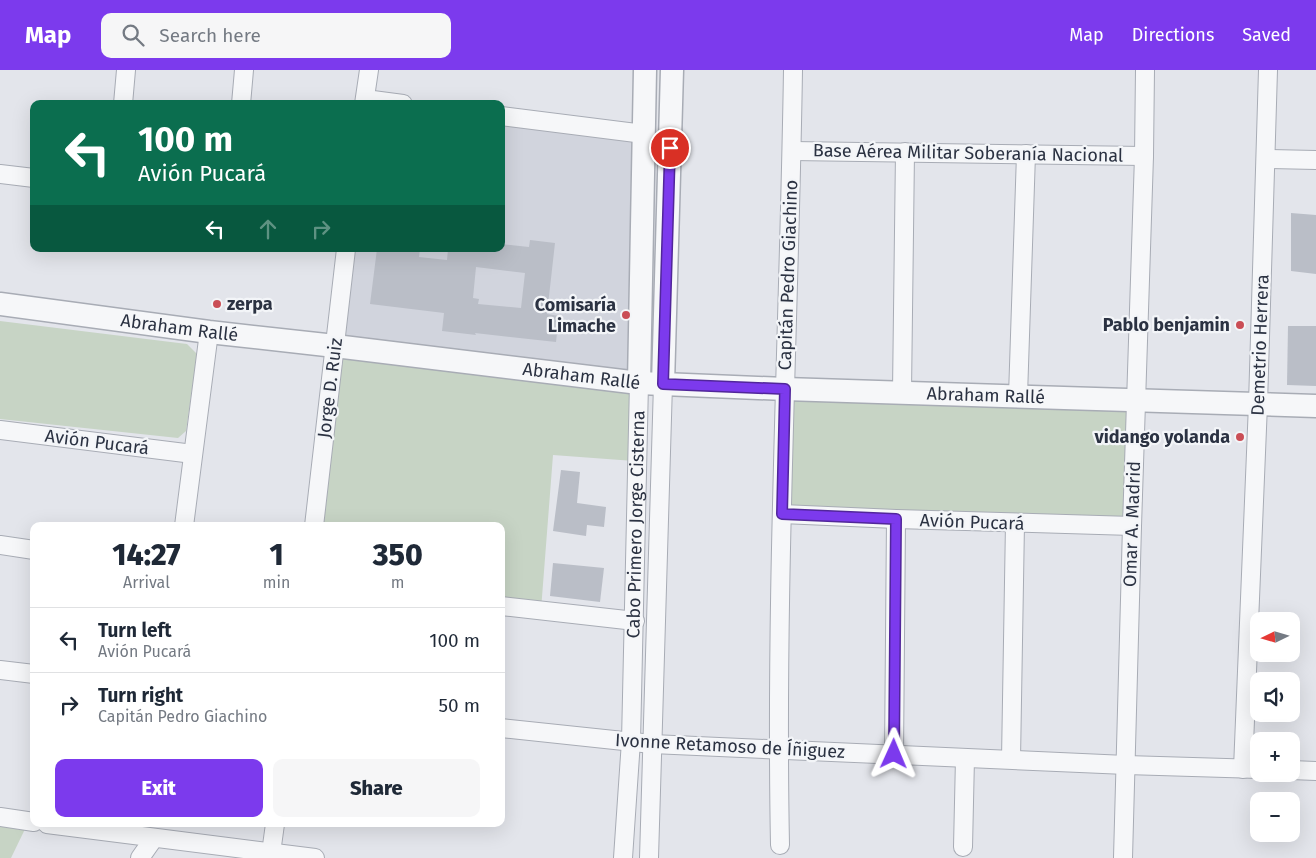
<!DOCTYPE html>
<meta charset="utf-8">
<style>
:root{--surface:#fff;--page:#f6f6f7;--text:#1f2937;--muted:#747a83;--line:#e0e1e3;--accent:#7c3aed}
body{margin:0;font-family:"Fira Sans",sans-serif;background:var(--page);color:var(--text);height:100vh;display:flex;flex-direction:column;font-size:19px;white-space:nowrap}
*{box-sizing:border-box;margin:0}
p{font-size:16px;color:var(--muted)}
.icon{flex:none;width:28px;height:28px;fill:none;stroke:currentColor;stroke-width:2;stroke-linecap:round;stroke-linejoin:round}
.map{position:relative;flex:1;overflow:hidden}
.sheet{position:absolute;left:30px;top:452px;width:475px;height:305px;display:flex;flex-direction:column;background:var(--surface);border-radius:10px;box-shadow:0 5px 20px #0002}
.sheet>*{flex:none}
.hud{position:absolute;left:30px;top:30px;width:475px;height:152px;border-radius:10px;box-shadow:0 5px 20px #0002;background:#0b6e4f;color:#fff;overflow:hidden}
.needle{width:32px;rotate:265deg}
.buttons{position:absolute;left:1250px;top:542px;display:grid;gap:10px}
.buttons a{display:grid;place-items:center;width:50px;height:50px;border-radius:10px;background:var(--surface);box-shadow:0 5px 20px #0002;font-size:25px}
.pin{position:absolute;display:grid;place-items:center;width:42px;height:42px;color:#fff;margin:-21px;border:2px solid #fff;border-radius:50%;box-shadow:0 1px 5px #0007}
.me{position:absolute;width:55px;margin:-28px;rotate:1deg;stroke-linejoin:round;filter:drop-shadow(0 0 4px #0008)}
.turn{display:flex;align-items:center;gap:18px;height:105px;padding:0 25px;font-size:22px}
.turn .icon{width:65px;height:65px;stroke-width:2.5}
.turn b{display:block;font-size:35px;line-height:42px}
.lanes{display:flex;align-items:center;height:48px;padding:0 25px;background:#0003;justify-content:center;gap:25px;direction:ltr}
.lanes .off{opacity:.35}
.eta{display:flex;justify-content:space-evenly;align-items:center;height:85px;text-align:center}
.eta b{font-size:30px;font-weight:800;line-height:35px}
.action{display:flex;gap:10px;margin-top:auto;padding:10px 25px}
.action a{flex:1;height:58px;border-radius:10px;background:var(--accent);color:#fff;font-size:20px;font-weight:800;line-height:58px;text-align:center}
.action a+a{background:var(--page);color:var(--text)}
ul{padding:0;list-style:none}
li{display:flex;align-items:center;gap:15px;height:65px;padding:0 25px;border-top:1px solid var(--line)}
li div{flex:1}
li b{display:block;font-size:19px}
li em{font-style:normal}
header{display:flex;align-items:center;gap:30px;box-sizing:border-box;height:70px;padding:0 25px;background:var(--accent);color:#fff}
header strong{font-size:24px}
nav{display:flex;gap:28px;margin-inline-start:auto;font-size:18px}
.search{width:350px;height:45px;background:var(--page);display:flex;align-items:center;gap:12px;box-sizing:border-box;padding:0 18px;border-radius:10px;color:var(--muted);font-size:19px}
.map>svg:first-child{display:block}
.built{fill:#d1d4dd}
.green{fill:#c7d4c5}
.building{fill:#babec7;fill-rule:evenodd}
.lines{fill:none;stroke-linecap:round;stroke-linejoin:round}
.minor-casing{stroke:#a8acb5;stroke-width:20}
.tertiary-casing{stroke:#a8acb5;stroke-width:25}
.minor{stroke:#f6f7f9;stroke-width:18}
.tertiary{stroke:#f6f7f9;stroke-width:22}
.route-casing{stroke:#51269a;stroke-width:12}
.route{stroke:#7c3aed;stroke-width:9}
.poi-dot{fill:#ca4e56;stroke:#f3f5f8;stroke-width:2}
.labels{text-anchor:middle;stroke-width:4.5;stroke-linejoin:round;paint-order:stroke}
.street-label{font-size:18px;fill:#2b3242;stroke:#f3f5f8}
.poi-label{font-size:18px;font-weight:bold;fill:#2b3242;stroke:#f3f5f8;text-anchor:end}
</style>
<header>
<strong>Map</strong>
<div class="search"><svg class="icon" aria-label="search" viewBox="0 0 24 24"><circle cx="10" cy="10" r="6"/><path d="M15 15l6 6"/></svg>Search here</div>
<nav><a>Map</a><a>Directions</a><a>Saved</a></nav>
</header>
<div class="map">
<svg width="1316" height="788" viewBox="0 0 1316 788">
<rect width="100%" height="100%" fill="#e3e5eb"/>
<polygon class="built" points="501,50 640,67 636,309 340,272 351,179 501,179"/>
<g class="green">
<polygon points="0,251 187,274 197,284 186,361 178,368 0,349"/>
<polygon points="335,276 637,315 634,391 553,385 541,540 501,536 501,456 314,456"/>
<polygon points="786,320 1136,330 1131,455 783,443"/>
<polygon points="0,754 26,757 11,788 0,788"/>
</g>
<g class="building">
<polygon points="1291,143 1316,145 1316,204 1291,201"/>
<path d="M 530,170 L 555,173 L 547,244 L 559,246 L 556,272 L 475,263 L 476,265 L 442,261 L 444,243 L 370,234 L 377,179 L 420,179 L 419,187 L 447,190 L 448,179 L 501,179 L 501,174 L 529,177 ZM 476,197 L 525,203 L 521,238 L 478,234 L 479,229 L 473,228 Z"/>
<polygon points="1288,256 1316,256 1316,316 1287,315"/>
<polygon points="561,400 580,402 577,433 606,437 604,457 587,455 586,466 553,461"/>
<polygon points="553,493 604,498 600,532 550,526"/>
</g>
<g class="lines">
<g class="minor-casing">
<g id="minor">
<polyline points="365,29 403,34"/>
<polyline points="123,34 126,0"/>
<polyline points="241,34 244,0"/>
<polyline points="364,34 369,0"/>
<polyline points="501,46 644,64"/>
<polyline points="792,81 1144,86"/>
<polyline points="1266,89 1316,90"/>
<polyline points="0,104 34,108"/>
<polyline points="902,322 905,82"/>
<polyline points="1018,326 1026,84"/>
<polyline points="0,360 193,384"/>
<polyline points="782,444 896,449 1132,456"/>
<polyline points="184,456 209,262"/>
<polyline points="314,456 346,179"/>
<polyline points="0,475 34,480"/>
<polyline points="501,536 635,551"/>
<polyline points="0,600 34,604"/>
<polyline points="501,658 652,674 1126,695 1259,699"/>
<polyline points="894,685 896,449"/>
<polyline points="1011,689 1015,453"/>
<polyline points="1243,699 1258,334 1268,0"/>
<polyline points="1291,700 1316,701"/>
<polyline points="0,747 34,752"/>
<polyline points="47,754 315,788"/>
<path d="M 780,775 C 775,517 789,258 793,0"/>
<polyline points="963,777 965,688"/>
<polyline points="271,783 275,754"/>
<polyline points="140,788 154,768"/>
<path id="s1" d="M 623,788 L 631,671 L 639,313"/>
<polyline points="649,788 663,314"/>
<polyline points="1123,788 1132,456 1144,86 1145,0"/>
</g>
</g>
<g class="tertiary-casing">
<g id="tertiary">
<path id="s2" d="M 0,234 L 209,262 L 335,276 L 639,313 L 785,319 L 1316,336"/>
<polyline points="639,313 645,0"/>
<polyline points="663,314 672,0"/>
</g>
</g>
<use href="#minor" class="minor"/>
<use href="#tertiary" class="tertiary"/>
</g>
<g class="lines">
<g class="route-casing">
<polyline id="route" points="670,78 663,314 785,319 782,444 896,449 894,684"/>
</g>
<use href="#route" class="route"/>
</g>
<g class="poi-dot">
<circle cx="217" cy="234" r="5"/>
<circle cx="626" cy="245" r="5"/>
<circle cx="1240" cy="255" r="5"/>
<circle cx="1240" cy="367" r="5"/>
</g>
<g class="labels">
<g class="street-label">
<text transform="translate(968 83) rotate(1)" y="6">Base Aérea Militar Soberanía Nacional</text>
<text transform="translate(788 205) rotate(-88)" y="6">Capitán Pedro Giachino</text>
<text dy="6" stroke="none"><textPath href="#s2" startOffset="181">Abraham Rallé</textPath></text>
<text transform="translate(1260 275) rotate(-88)" y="6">Demetrio Herrera</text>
<text dy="6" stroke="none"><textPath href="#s2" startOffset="586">Abraham Rallé</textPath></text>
<text transform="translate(330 318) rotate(-83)" y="6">Jorge D. Ruiz</text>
<text dy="6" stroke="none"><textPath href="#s2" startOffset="991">Abraham Rallé</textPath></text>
<text transform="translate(97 372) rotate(7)" y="6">Avión Pucará</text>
<text transform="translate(972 452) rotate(2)" y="6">Avión Pucará</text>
<text dy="6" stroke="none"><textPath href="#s1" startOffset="334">Cabo Primero Jorge Cisterna</textPath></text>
<text transform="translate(1132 454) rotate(-88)" y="6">Omar A. Madrid</text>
<text transform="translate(730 676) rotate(3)" y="6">Ivonne Retamoso de Íñiguez</text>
</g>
<g class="poi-label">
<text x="227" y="240" text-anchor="start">zerpa</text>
<text x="616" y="241">Comisaría<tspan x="616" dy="21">Limache</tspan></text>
<text x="1230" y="261">Pablo benjamin</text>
<text x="1230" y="373">vidango yolanda</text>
</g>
</g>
</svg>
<div class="buttons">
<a><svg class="needle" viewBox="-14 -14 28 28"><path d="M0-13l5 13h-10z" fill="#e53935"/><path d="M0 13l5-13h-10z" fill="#747a83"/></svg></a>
<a><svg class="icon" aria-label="sound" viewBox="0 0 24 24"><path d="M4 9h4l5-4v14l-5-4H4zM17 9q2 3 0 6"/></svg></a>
<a>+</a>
<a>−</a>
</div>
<div class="pin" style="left:670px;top:78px;background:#d93025"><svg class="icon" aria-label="arrive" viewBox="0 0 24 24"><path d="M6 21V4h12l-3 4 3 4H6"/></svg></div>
<svg class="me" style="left:894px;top:684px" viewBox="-20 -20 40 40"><path d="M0-17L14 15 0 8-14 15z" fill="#7c3aed" stroke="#fff" stroke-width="4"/></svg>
<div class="hud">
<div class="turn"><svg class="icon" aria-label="left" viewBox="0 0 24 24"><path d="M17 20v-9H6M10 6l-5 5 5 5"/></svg><div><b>100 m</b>Avión Pucará</div></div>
<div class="lanes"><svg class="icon" aria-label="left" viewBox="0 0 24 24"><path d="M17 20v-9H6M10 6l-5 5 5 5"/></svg><svg class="icon off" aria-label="ahead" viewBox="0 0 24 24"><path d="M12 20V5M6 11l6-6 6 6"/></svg><svg class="icon off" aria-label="right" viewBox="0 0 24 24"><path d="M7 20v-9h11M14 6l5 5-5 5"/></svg></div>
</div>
<section class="sheet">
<div class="eta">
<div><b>14:27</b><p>Arrival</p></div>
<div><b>1</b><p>min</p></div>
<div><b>350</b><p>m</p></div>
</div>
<ul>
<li><svg class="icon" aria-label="left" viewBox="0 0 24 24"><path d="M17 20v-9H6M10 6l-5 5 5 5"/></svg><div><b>Turn left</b><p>Avión Pucará</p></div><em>100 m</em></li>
<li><svg class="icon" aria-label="right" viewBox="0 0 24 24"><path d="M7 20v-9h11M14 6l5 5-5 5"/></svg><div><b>Turn right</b><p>Capitán Pedro Giachino</p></div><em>50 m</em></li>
</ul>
<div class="action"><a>Exit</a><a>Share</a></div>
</section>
</div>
